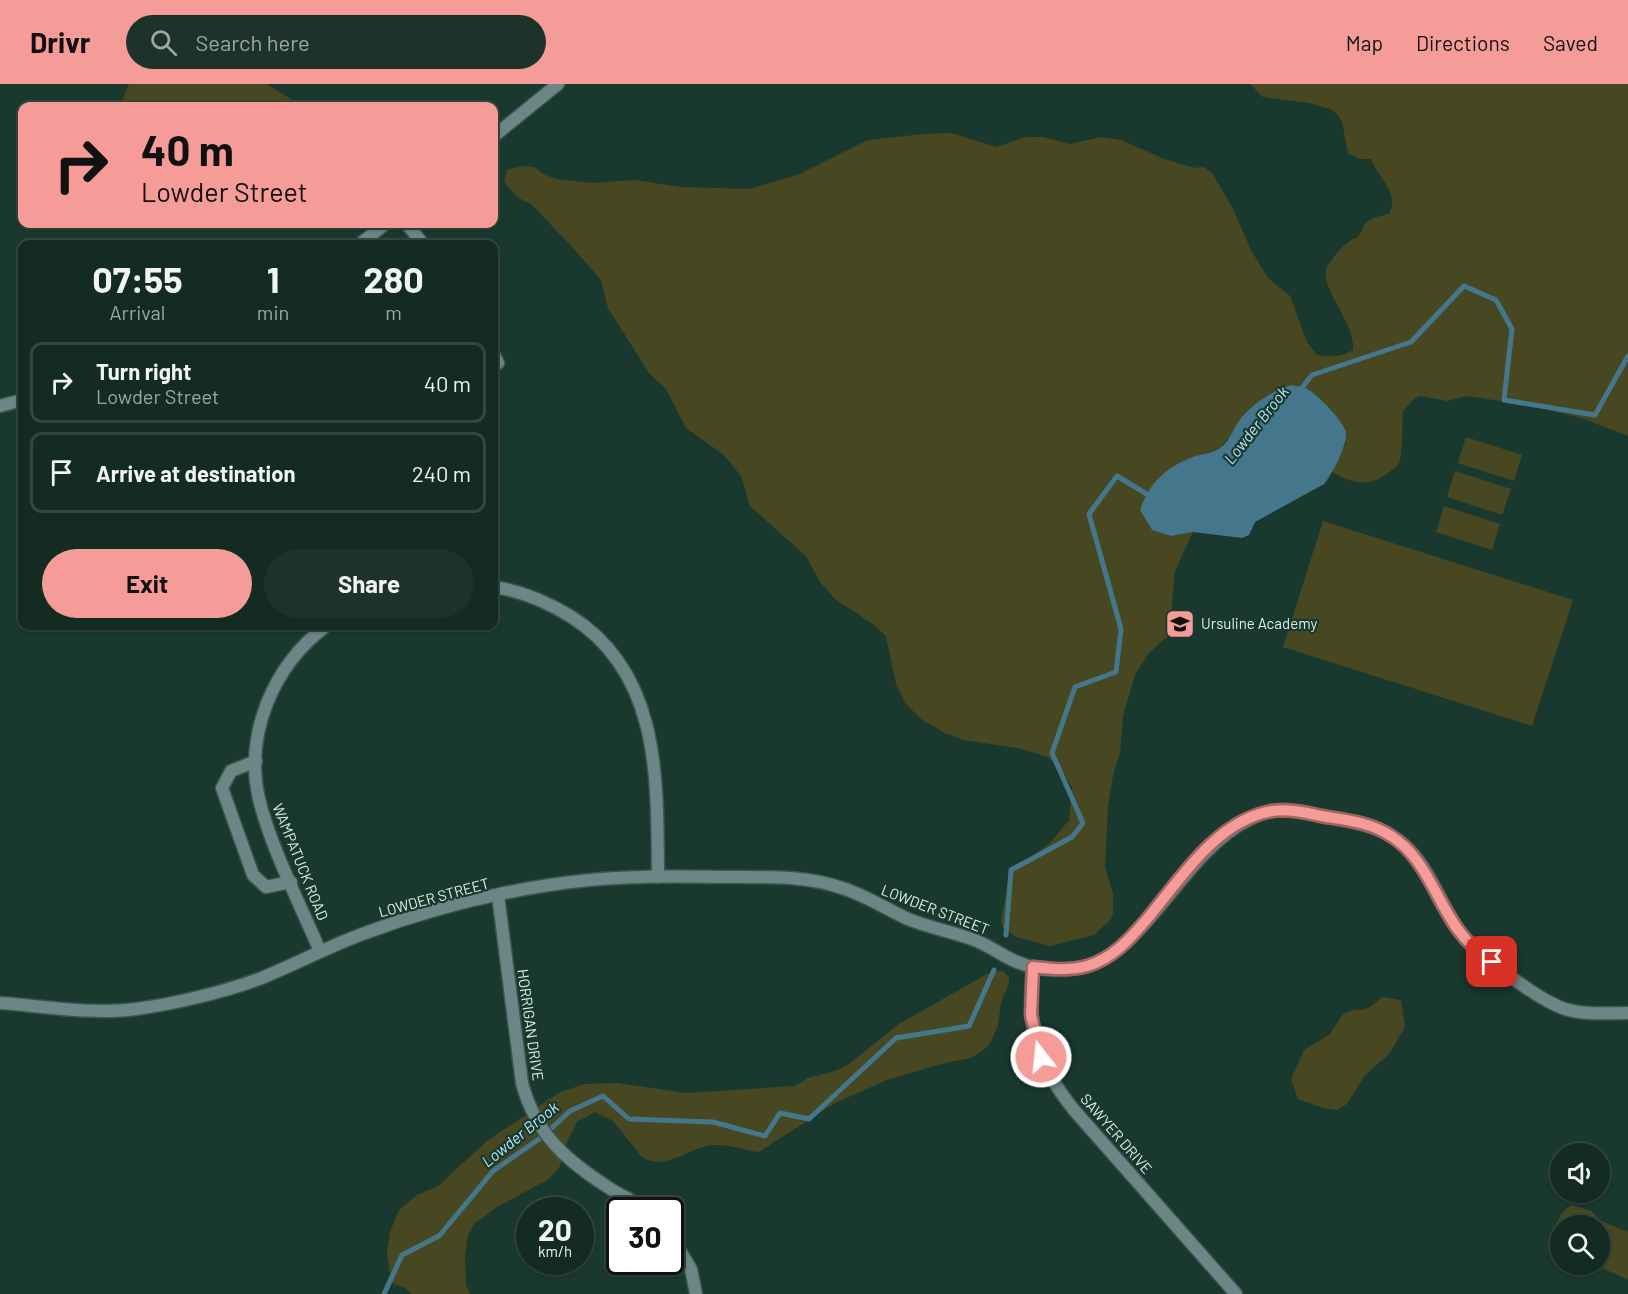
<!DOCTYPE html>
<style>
:root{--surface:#142b22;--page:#1d332a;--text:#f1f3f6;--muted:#9da7a5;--line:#334740;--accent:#f59b98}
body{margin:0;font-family:Barlow,sans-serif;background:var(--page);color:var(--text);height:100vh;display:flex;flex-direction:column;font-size:22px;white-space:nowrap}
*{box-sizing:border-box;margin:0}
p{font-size:20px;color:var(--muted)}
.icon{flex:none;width:33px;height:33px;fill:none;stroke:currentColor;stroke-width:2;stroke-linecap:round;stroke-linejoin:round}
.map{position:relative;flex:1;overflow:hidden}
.side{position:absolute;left:18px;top:156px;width:480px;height:390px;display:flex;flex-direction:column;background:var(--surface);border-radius:12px;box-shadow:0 2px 4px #0004,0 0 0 2px var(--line)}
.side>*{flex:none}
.top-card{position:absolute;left:18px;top:18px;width:480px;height:126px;border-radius:12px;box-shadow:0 2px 4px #0004,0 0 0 2px var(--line);background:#f59b98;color:#111;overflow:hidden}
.buttons{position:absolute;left:1550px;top:1059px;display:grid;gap:12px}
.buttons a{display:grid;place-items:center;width:60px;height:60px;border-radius:50%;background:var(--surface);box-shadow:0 2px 4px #0004,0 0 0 2px var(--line);font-size:30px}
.speed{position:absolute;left:516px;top:1113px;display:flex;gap:12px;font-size:30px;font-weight:700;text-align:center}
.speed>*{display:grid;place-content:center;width:78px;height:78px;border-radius:50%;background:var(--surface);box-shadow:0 2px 4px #0004,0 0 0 2px var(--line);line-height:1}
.speed small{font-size:15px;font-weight:400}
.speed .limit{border:3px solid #111;border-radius:9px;background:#fff;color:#111}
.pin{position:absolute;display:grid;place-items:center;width:51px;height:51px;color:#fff;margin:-26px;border-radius:12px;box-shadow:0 3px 9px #0006}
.me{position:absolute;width:66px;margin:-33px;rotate:344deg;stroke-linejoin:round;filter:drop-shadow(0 0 4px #0008)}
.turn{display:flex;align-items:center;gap:21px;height:126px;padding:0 24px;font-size:27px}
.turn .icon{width:78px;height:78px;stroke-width:2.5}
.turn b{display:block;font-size:42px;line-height:51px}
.eta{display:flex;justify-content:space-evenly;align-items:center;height:102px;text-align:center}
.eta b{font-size:36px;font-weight:700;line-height:42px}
.action{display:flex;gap:12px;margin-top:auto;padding:12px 24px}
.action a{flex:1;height:69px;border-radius:36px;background:var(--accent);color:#111;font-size:24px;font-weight:700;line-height:69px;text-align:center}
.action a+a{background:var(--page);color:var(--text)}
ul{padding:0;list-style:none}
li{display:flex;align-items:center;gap:18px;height:81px;margin:0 12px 9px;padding:0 12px;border:3px solid var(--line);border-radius:12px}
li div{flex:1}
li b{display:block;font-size:22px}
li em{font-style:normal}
header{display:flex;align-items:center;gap:36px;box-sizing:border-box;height:84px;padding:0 30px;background:var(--accent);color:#111}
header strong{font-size:28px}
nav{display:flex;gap:33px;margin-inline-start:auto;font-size:21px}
.search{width:420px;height:54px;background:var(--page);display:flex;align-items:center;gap:15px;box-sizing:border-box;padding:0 21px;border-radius:33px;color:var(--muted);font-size:22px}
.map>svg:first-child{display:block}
.green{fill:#474821}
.water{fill:#44778c}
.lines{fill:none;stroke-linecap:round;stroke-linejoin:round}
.stream{stroke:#44778c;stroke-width:5}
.street-casing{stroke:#39564c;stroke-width:15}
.street{stroke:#6c8586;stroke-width:12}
.route-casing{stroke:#9f6563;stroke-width:15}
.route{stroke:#f59b98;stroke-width:10}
.labels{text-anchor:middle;stroke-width:4.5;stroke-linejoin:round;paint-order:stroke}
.poi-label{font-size:15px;fill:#dceee7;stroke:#1a392e;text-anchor:start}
.street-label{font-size:15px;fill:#dceee7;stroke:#1a392e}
.water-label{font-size:16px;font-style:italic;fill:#b8e7fc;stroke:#1a392e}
</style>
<header>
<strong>Drivr</strong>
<div class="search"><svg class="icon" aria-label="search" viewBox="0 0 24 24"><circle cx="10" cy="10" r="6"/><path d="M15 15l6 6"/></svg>Search here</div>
<nav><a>Map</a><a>Directions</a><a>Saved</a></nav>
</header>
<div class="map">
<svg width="1628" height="1210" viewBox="0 0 1628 1210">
<rect width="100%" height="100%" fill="#1a392e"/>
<g class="green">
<polygon points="129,0 267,0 302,22 120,22"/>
<path d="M 1250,0 L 1628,0 L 1628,352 L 1584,335 L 1534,322 L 1467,312 L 1447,317 L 1420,312 L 1414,315 L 1403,327 C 1402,337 1403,371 1399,379 C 1396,384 1389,388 1385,391 C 1366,404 1350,398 1332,388 L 1346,358 L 1241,335 L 1232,350 L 1220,364 L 1192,374 L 1140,426 L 1152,446 L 1171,452 L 1193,448 L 1175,487 L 1169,551 L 1148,570 L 1135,591 L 1123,632 L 1120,669 L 1113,691 L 1108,723 L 1105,783 L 1113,810 L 1113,830 L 1109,837 L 1094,851 L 1050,862 L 1016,853 L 1003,844 L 1001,836 L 1010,790 L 1051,758 L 1069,736 L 1072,703 L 1062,687 L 1048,673 L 1018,664 L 963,656 L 945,649 L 921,635 L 905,619 L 896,600 L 886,552 L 873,540 L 836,516 L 820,498 L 806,472 L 750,422 L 741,392 L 724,371 L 686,344 L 666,305 L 649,289 L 608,224 L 601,196 L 575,166 L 532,121 L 517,113 L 504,98 L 507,86 L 522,82 L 534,83 L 545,91 L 557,95 L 591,99 L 635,96 L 681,103 L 749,105 L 797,91 L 868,56 L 924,50 L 951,49 L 996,63 L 1026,53 L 1043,53 L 1070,60 L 1101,53 L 1121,56 L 1164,75 L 1195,84 L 1204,83 L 1212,89 L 1232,123 L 1252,168 L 1268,194 L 1290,212 L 1307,258 L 1317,271 C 1330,273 1341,273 1353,266 C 1356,237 1316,202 1328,181 C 1333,173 1342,162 1350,157 C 1352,155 1355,155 1358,153 C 1361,150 1362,144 1364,141 C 1370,133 1381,132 1389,130 C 1400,108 1378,94 1371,75 L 1360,75 L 1348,69 L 1342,38 L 1337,30 L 1330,25 L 1309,19 L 1263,13 Z"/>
<polygon points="1466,353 1522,371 1514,397 1458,379"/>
<polygon points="1455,387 1511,405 1502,431 1447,413"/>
<polygon points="1444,422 1500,440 1492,466 1436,448"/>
<polygon points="1323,437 1573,516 1532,642 1283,563"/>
<path d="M 1001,887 L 1004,888 L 1009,894 L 1009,900 L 1001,918 L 998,941 L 990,960 L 981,968 L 970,974 L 941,980 L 887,996 L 835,1019 L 759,1068 C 744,1066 728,1060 713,1061 C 691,1062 666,1088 642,1073 L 613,1037 L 595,1028 L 577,1038 L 568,1056 L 560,1082 L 549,1095 L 497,1123 L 474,1140 L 468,1151 L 465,1172 L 466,1201 L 470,1210 L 411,1210 L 406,1204 L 391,1199 L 387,1168 L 390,1148 L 399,1126 L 417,1111 L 438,1102 L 487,1057 L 560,1008 L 585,1000 L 617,999 L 686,1009 L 795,1002 L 808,994 L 835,987 L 849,980 L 899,940 L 987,890 Z"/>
<path d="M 1382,913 L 1401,916 L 1405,943 L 1389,970 L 1365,991 L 1347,1020 L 1336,1026 L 1323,1024 L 1298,1015 L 1291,995 L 1304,966 L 1330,950 L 1343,930 L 1355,925 C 1366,929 1374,920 1382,913 Z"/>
<path d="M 1572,1121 L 1591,1127 L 1601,1137 L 1628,1148 L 1628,1196 L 1596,1181 L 1599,1180 L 1599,1142 L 1560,1142 L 1560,1157 C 1555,1140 1557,1130 1572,1121 Z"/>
</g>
<path class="water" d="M 1291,301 C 1296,302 1304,303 1309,306 C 1319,312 1343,337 1346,348 C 1348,360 1332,391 1324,400 L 1255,438 L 1249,451 L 1242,454 L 1193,448 L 1171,452 L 1152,446 L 1140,426 C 1150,398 1165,384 1193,373 C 1201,370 1213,369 1220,364 C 1230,357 1234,343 1241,334 C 1255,318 1271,308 1291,301 Z"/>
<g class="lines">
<g class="stream">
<polyline points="1298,309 1312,291 1411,258 1464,202 1496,216 1512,245 1504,316 1595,331 1628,272"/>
<polyline points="1006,851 1011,786 1072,753 1083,739 1052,669 1075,603 1116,588 1121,545 1089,430 1117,392 1150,412"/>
<polyline points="384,1210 402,1171 439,1152 493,1087 542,1053 570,1027 603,1012 629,1035 713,1038 765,1052 780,1029 809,1035 896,954 969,942 994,886"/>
</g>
<g class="street-casing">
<g id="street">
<polyline points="494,52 558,0"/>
<polyline points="407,140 423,160"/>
<polyline points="360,160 385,140"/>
<polyline points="494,271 498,279"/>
<polyline points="0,322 22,316"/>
<path d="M 494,503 C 521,507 547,518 570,532 C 662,589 657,698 658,793"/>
<polyline points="256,677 231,687 222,704 253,791 266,803 291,798"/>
<path d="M 498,811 L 522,999 C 536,1052 569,1079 614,1107 C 624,1113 636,1118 646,1126"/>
<path d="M 320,867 C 300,820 271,764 259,715 C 244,649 274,581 326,542"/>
<path d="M 1033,883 C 1026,943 1036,979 1074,1026 L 1236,1210"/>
<path d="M 0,919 C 44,922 92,931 136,925 C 174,920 224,908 259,895 C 296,880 331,861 368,848 C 451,817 554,794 643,793 C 673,792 704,793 734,793 C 770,793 808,792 842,804 C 865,811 886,825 908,835 C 930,844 954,848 977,857 C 991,863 1003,872 1017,878 C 1036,886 1060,887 1080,884 C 1144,872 1183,768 1248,736 C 1259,730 1270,726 1282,726 C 1297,726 1312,730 1327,733 C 1354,738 1381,742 1403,760 C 1428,782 1439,816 1457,844 C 1472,867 1538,916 1565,925 C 1585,931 1607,929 1628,929"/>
<polyline points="670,1150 691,1185 696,1210"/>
</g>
</g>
<use href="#street" class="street"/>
</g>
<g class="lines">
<g class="route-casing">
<path id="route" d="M 1041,973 L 1031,931 L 1033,883 C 1051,885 1069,887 1087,882 C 1112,875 1130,855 1147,835 C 1180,796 1214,740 1267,728 C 1285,724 1304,728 1321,732 C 1345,736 1370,738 1391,752 C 1426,774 1435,815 1459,847 C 1468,859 1479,869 1492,878"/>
</g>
<use href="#route" class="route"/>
</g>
<defs>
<g id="school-square" transform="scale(1.5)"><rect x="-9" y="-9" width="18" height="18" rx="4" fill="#f59b98" stroke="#1a392e"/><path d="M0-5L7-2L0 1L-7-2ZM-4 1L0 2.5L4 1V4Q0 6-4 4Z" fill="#111"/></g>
</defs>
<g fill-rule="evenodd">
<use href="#school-square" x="1180" y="540"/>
</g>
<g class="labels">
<g class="poi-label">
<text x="1201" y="545">Ursuline Academy</text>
</g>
<g class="street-label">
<text transform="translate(300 778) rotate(68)" y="5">WAMPATUCK ROAD</text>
<text transform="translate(434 814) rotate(-15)" y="5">LOWDER STREET</text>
<text transform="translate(935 826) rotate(21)" y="5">LOWDER STREET</text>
<text transform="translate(530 941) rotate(82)" y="5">HORRIGAN DRIVE</text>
<text transform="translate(1116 1050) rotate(49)" y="5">SAWYER DRIVE</text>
</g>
<g class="water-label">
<text transform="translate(1256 341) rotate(-52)" y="6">Lowder Brook</text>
<text transform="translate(520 1050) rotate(-39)" y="6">Lowder Brook</text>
</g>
</g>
</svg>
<div class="buttons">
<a><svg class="icon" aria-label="sound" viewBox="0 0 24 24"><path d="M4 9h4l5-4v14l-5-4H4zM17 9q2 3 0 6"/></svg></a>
<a><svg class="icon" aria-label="search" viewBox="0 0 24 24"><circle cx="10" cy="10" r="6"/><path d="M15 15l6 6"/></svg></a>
</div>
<div class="speed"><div>20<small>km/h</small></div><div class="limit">30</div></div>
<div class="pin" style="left:1492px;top:878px;background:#d93025"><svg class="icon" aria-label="arrive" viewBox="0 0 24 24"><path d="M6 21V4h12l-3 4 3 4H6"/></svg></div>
<svg class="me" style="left:1041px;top:973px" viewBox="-20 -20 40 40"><circle r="17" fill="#f59b98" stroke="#fff" stroke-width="3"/><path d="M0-11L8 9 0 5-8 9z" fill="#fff"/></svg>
<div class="top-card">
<div class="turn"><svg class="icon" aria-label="right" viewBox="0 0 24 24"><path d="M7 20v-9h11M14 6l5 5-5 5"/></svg><div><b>40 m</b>Lowder Street</div></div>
</div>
<section class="side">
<div class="eta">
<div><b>07:55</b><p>Arrival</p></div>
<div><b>1</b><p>min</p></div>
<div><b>280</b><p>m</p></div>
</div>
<ul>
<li><svg class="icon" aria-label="right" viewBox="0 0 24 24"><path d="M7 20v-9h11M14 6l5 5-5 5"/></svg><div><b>Turn right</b><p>Lowder Street</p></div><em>40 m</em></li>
<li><svg class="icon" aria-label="arrive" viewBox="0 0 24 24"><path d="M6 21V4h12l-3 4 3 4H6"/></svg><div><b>Arrive at destination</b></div><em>240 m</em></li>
</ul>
<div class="action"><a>Exit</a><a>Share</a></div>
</section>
</div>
